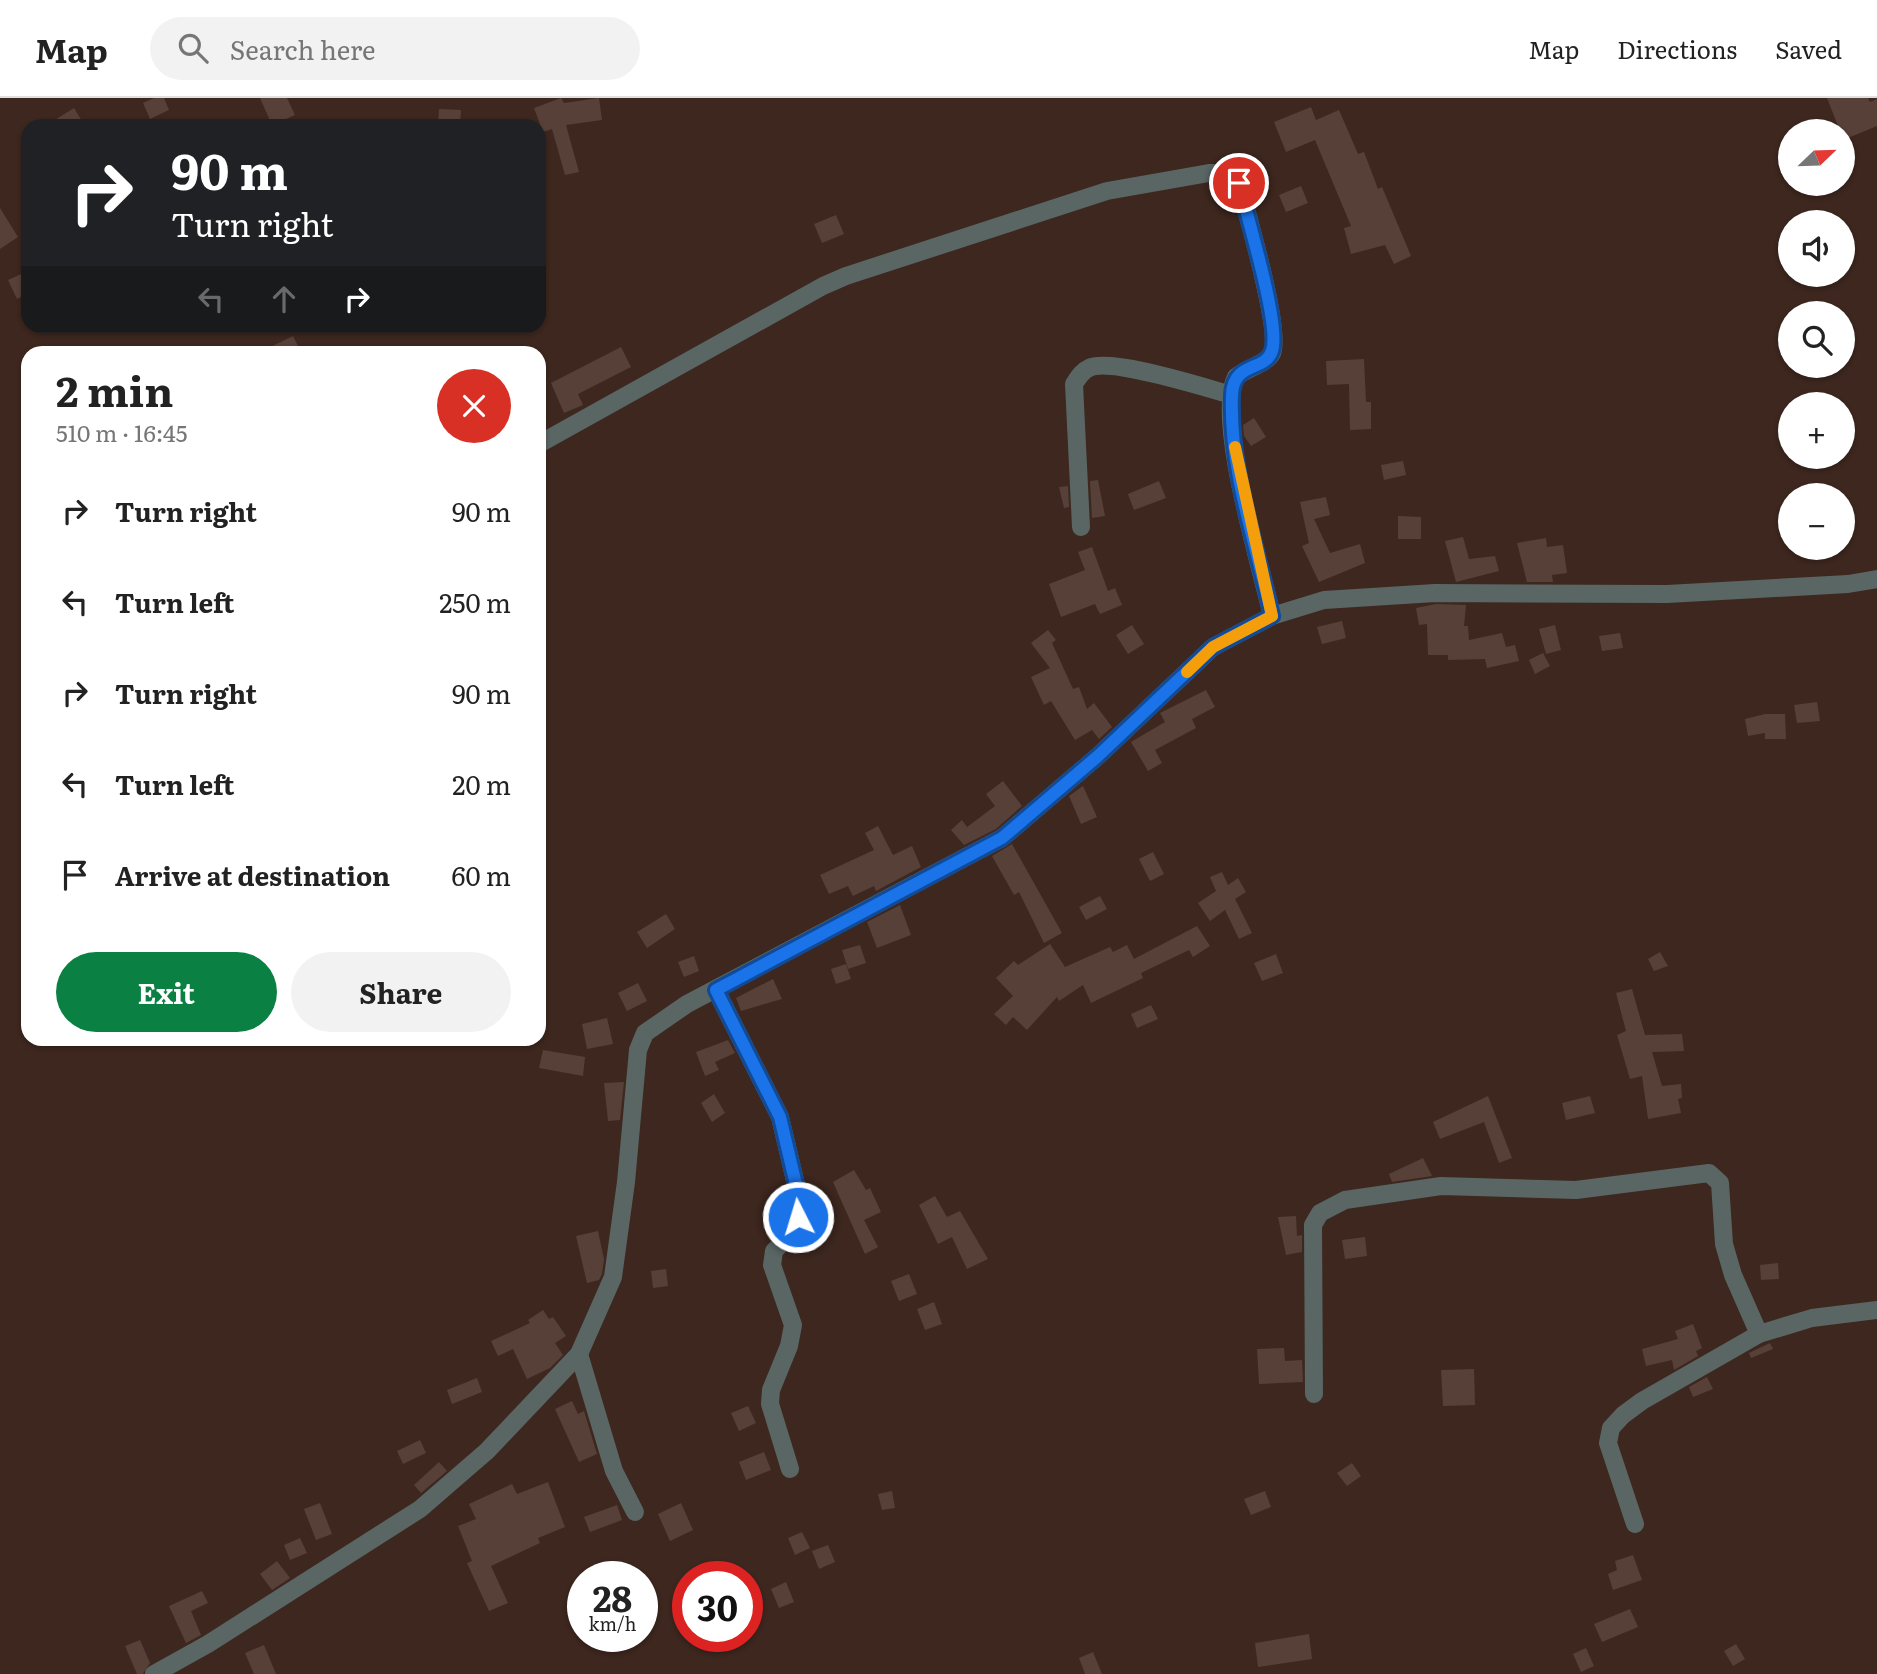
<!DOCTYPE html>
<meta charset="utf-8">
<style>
:root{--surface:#fff;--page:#f2f2f2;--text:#222;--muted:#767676;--line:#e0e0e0;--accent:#0b8043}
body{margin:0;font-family:Literata,serif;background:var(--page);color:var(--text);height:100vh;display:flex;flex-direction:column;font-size:26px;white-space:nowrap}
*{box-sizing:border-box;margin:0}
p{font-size:23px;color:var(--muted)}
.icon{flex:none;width:38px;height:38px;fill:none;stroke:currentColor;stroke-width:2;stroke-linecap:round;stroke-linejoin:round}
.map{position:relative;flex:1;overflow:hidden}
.sheet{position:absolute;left:21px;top:248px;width:525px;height:700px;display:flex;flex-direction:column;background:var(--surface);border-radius:21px;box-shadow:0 2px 5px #0004}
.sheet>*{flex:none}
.guide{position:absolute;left:21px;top:21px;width:525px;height:214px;border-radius:21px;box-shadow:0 2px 5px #0004;background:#202124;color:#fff;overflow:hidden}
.needle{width:46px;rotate:67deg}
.tools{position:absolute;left:1778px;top:21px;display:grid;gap:14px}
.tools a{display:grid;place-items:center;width:77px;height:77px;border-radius:50%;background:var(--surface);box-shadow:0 2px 5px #0004;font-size:35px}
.speed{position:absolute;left:567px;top:1463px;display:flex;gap:14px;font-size:35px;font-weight:700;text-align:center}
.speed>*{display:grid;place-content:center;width:91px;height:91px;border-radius:50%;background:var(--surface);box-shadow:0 2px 5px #0004;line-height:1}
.speed small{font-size:18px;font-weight:400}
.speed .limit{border:10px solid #d22;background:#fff;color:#111}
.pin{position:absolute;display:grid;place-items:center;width:60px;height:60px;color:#fff;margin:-30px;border:4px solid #fff;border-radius:50%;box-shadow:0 2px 7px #0007}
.me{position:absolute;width:77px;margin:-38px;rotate:355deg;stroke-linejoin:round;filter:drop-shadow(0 0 5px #0008)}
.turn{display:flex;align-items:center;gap:24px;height:147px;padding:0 35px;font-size:32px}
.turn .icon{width:91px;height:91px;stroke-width:2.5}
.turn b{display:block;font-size:49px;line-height:60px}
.lanes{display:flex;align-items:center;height:66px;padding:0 35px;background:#0003;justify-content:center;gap:35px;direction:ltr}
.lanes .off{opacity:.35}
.round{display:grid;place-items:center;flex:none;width:74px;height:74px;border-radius:37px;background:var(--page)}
.head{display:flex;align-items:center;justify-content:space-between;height:119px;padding:0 35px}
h1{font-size:42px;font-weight:700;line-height:52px}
.button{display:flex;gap:14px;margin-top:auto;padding:14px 35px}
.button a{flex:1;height:80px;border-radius:42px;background:var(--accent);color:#fff;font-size:28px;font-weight:700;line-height:80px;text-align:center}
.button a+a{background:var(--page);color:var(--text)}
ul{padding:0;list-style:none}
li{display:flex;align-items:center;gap:21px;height:91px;padding:0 35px}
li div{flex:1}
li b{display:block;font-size:26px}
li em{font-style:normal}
header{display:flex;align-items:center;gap:42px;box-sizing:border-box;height:98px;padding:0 35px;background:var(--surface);border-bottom:2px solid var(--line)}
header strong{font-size:33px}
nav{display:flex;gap:38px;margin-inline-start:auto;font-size:24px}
.search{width:490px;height:63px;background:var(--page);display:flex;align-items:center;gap:18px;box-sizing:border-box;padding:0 24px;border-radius:38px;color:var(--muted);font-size:26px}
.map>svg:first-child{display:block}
.building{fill:#574037}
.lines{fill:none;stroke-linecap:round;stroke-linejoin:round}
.street{stroke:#596664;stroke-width:18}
.route-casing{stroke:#114b97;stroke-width:18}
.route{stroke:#1a73e8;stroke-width:12}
.slow{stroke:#f59e0b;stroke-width:12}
</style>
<header>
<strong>Map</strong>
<div class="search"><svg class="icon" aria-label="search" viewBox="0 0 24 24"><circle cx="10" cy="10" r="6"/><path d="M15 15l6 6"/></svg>Search here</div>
<nav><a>Map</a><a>Directions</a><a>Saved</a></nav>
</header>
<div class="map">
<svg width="1877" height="1576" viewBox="0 0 1877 1576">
<rect width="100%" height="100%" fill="#3d271f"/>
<g class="building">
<polygon points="154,0 164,0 169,12 150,21 143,5"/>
<polygon points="260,0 287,0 295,17 272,27"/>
<polygon points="561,0 564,5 599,0 602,22 566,27 579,74 565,77 552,31 543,34 534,10"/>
<polygon points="1827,0 1868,0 1870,4 1877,1 1877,28 1843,42 1843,33 1840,33"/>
<polygon points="1311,9 1316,22 1339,12 1358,56 1364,54 1378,91 1382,89 1411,158 1394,166 1385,147 1351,156 1344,130 1351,128 1315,42 1286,54 1274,24"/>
<polygon points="74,10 85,28 45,28"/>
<polygon points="439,11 461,12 460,28 438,28"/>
<polygon points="1301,88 1308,105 1286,114 1279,97"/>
<polygon points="0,110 18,139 0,151"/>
<polygon points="836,117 844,136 822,145 814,126"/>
<polygon points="28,173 28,195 17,201 8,182"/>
<polygon points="293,238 302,256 256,256"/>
<polygon points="621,249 631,269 578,296 583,307 564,315 551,285"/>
<polygon points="1364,261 1366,304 1371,304 1371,331 1350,332 1349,286 1327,287 1326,263"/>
<polygon points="1254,320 1266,339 1251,348 1244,338 1243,327"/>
<polygon points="1403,363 1406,377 1384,382 1381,367"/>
<polygon points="1098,382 1105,418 1092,420 1090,383"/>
<polygon points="1159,383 1166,400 1134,412 1128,396"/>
<polygon points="1068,388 1069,409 1064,410 1059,389"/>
<polygon points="1326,399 1330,417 1314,421 1330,455 1360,446 1365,465 1319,484 1302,448 1309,445 1300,404"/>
<polygon points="1398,418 1421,419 1421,441 1398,441"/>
<polygon points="1463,439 1469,461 1495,458 1499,473 1456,484 1445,443"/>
<polygon points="1546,440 1547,449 1563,447 1567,475 1552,477 1553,484 1527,484 1517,445"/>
<polygon points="1092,449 1108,493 1115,490 1122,507 1100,516 1095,506 1061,519 1049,486 1085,472 1078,454"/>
<polygon points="1436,506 1466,507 1464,528 1468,528 1469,542 1502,535 1506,549 1515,547 1519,563 1487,570 1485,561 1448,562 1448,557 1428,557 1427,526 1419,527 1416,510"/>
<polygon points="1342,523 1346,540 1322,546 1317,529"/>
<polygon points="1132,527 1144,546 1128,556 1116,537"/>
<polygon points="1555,527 1561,552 1546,556 1539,531"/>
<polygon points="1048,532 1056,542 1052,545 1073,591 1079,589 1087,611 1094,605 1112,629 1099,641 1092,632 1075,642 1051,603 1044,607 1031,579 1050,570 1031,545"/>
<polygon points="1620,535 1623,550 1602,553 1599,538"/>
<polygon points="1543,555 1550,568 1535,576 1529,562"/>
<polygon points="1206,592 1215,609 1192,621 1196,630 1155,652 1162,665 1148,673 1131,644 1165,624 1160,615"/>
<polygon points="1817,604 1820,623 1797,625 1794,607"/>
<polygon points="1765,616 1785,616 1786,641 1765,641 1765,635 1748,638 1745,621"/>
<polygon points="1003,683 1022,708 996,731 964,747 951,732 962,722 967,729 995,708 986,696"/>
<polygon points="1083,688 1097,719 1081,726 1069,698"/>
<polygon points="878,728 893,757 912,748 921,769 876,793 874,788 853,798 848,788 829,796 820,777 874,752 865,735"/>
<polygon points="1012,746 1062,835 1044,845 1019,794 1014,797 992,758"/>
<polygon points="1153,754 1164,776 1150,783 1139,761"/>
<polygon points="1222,774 1228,787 1238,780 1246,794 1235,801 1252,835 1239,841 1225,812 1210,823 1198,805 1216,793 1210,779"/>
<polygon points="1100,798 1107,811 1086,822 1079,809"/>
<polygon points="900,807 911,837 877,850 867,824"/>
<polygon points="666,816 675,831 647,850 637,834"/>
<polygon points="1197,828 1210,848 1193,859 1189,852 1141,875 1143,880 1091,905 1083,887 1059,903 1057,899 1027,932 1013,919 1006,927 994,916 1013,898 996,880 1014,863 1018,867 1050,846 1065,869 1110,849 1113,854 1127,847 1134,861"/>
<polygon points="860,847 866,865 848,871 842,852"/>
<polygon points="1660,854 1668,868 1654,873 1648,861"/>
<polygon points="1276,856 1283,875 1262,883 1254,865"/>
<polygon points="694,858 699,873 684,879 678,864"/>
<polygon points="846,866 851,881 836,886 831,871"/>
<polygon points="773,881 782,901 741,913 736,900"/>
<polygon points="638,885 647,903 627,913 618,895"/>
<polygon points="1632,891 1645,937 1682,936 1684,953 1652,954 1662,988 1681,986 1682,1000 1678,1001 1681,1015 1648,1021 1642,978 1630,981 1617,937 1626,933 1616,895"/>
<polygon points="1151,907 1158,921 1137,930 1131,916"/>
<polygon points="607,920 613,946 587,951 582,926"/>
<polygon points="728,942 735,955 715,964 719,972 705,978 696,954"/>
<polygon points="543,952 585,959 583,978 539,970"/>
<polygon points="624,984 620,1022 608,1023 604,985"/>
<polygon points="714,996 725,1015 712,1024 701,1005"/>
<polygon points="1488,998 1512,1060 1499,1065 1484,1024 1440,1041 1433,1024"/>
<polygon points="1590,998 1595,1015 1566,1022 1562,1005"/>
<polygon points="1423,1060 1432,1078 1392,1084 1389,1076"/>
<polygon points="854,1072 866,1092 870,1090 881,1114 864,1122 878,1149 865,1156 833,1084"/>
<polygon points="935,1098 947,1119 960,1113 988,1161 967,1171 952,1139 938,1146 919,1107"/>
<polygon points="1296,1118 1297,1138 1302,1137 1302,1154 1286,1157 1278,1119"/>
<polygon points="598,1133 604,1161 602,1176 599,1182 587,1185 576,1138"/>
<polygon points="1365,1139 1367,1158 1345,1161 1342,1142"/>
<polygon points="1778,1165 1779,1181 1761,1182 1760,1167"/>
<polygon points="666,1171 668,1188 653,1190 651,1173"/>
<polygon points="909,1176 917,1196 899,1203 891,1183"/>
<polygon points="934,1204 942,1226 925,1232 917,1211"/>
<polygon points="543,1212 549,1221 553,1219 566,1238 555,1245 563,1257 550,1270 527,1281 513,1251 498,1258 491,1243 530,1225 528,1222"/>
<polygon points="1693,1226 1702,1250 1696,1253 1698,1258 1674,1272 1672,1262 1646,1268 1642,1251 1678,1241 1675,1233"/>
<polygon points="1770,1245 1773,1251 1751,1260 1749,1255"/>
<polygon points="1284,1250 1285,1263 1302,1262 1303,1284 1259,1286 1257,1251"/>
<polygon points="1474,1271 1475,1307 1443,1308 1441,1272"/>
<polygon points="1707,1279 1713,1291 1693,1299 1689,1289"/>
<polygon points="477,1280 482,1294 452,1306 447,1292"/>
<polygon points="572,1303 578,1316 584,1313 597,1356 579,1364 555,1311"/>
<polygon points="748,1308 756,1325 739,1333 731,1315"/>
<polygon points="420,1342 426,1355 403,1366 397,1353"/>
<polygon points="764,1354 771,1372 746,1382 739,1364"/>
<polygon points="439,1364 447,1373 421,1395 414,1387"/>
<polygon points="1352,1365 1361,1378 1347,1388 1337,1375"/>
<polygon points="548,1384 565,1429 538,1440 540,1445 491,1468 508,1505 489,1513 467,1465 472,1463 458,1428 476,1421 469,1406 512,1386 517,1396"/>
<polygon points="892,1393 895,1410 882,1412 878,1396"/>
<polygon points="1265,1393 1271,1409 1251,1417 1244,1401"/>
<polygon points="320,1405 332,1436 316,1442 304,1411"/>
<polygon points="681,1405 693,1432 670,1443 658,1416"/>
<polygon points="617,1407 622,1422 590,1434 584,1419"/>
<polygon points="802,1434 810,1450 795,1457 788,1440"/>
<polygon points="300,1440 307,1455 290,1462 284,1447"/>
<polygon points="828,1447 835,1464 819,1471 812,1453"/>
<polygon points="1633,1457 1642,1482 1613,1492 1608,1476 1617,1472 1615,1463"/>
<polygon points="277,1463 290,1480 272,1492 260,1476"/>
<polygon points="786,1484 794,1504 779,1510 771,1491"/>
<polygon points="202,1493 208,1505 191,1513 201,1537 186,1545 169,1508"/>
<polygon points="1630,1511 1638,1529 1602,1544 1594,1526"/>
<polygon points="1309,1536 1312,1561 1258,1569 1255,1545"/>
<polygon points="140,1542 150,1565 143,1576 137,1576 125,1548"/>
<polygon points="1736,1546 1745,1561 1733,1568 1724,1553"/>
<polygon points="264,1547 276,1576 254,1576 245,1555"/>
<polygon points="1586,1550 1594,1568 1581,1574 1573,1556"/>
<polygon points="1093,1554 1102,1576 1085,1576 1079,1560"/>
</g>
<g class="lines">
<g class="street">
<path d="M 539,346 L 823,188 L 846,178 L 1107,93 L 1209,75 L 1230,75 L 1239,85 C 1246,113 1282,233 1272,255 C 1267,266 1246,270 1236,279 C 1215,319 1261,469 1272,518"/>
<path d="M 1081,429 L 1074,286 C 1078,280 1082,273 1089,270 C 1110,259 1206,290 1232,297"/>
<polyline points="716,892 780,1019 798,1095 798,1119 786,1141 774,1153 772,1167 793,1227 789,1248 771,1292 770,1306 790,1371"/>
<polyline points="579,1256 614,1373 635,1414"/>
<polyline points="1314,1296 1313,1127 1320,1115 1345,1102 1441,1088 1576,1092 1709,1075 1720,1085 1724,1146 1733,1177 1759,1236"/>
<polyline points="1635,1426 1608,1345 1611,1330 1623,1317 1642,1303 1759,1236 1812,1220 1877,1212"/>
<polyline points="154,1576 208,1546 420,1411 487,1353 579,1256 613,1179 626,1084 638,952 645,935 687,906 1002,740 1098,658 1213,549 1272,518 1324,502 1435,495 1667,496 1848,486 1877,481"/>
</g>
</g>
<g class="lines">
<g class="route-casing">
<path id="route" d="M 798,1119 L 798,1095 L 780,1019 L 716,892 L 1002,740 L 1098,658 L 1213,549 L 1272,518 C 1256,446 1229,371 1232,297 C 1233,263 1265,274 1272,253 C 1281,227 1246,116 1239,85"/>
</g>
<use href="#route" class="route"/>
<polyline class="slow" points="1187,574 1213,549 1272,518 1235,349"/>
</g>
</svg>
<div class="tools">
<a><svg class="needle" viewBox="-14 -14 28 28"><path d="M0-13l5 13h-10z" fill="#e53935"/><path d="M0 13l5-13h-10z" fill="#767676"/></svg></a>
<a><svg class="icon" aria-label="sound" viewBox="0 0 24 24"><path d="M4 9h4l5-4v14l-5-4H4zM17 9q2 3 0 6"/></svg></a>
<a><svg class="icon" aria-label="search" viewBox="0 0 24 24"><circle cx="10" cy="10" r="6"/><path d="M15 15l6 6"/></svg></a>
<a>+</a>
<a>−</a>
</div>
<div class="speed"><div>28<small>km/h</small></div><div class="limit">30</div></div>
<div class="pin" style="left:1239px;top:85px;background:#d93025"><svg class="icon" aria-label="arrive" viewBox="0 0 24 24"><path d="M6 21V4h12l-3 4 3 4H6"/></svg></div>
<svg class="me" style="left:798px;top:1119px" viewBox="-20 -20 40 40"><circle r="17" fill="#1a73e8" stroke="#fff" stroke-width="3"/><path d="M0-11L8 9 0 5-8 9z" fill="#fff"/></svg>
<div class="guide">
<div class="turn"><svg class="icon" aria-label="right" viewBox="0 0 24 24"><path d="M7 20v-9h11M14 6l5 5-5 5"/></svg><div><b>90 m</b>Turn right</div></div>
<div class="lanes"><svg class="icon off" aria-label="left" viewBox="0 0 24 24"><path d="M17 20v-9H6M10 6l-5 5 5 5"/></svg><svg class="icon off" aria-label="ahead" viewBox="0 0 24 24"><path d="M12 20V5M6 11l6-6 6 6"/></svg><svg class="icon" aria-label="right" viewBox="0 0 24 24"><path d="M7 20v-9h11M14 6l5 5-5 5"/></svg></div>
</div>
<section class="sheet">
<div class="head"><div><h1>2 min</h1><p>510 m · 16:45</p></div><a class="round" style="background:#d93025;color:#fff"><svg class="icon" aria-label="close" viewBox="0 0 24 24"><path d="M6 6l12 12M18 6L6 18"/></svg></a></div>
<ul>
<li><svg class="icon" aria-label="right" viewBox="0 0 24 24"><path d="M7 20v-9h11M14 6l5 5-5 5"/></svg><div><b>Turn right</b></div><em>90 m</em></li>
<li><svg class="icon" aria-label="left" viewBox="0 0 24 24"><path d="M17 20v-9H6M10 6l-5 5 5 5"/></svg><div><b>Turn left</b></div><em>250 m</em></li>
<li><svg class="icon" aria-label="right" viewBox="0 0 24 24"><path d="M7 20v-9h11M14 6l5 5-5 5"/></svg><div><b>Turn right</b></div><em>90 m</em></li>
<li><svg class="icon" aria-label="left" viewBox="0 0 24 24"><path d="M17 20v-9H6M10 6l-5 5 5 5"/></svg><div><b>Turn left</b></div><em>20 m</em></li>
<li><svg class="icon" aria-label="arrive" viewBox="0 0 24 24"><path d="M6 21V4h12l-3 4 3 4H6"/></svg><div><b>Arrive at destination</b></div><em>60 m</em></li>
</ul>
<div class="button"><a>Exit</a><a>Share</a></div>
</section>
</div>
